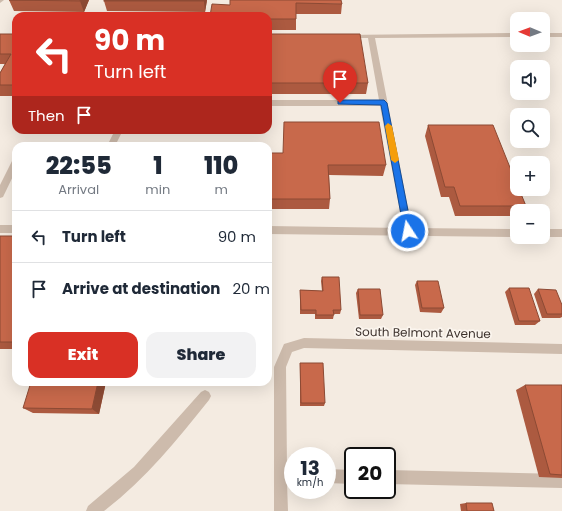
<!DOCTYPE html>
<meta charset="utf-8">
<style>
:root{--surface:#fff;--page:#f2f2f3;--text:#1f2937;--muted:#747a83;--line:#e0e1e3;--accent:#d93025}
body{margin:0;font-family:Poppins,sans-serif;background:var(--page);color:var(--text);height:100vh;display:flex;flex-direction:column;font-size:15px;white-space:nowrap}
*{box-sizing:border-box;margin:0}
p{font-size:13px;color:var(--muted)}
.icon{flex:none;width:22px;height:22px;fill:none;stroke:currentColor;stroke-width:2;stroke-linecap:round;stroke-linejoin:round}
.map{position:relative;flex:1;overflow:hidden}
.panel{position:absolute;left:12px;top:142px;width:260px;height:244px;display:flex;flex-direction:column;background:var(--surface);border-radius:12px;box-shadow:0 4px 16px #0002}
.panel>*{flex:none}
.top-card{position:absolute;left:12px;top:12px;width:260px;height:122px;border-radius:12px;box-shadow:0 4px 16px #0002;background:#d93025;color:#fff;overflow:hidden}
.needle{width:26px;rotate:271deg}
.buttons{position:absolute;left:510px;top:12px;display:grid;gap:8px}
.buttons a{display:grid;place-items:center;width:40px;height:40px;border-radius:8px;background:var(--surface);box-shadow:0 4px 16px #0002;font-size:20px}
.speed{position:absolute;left:284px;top:447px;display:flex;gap:8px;font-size:20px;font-weight:700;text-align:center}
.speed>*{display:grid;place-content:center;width:52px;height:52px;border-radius:50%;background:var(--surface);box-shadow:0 4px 16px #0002;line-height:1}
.speed small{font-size:10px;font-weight:400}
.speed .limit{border:2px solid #111;border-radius:6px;background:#fff;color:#111}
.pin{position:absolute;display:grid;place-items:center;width:34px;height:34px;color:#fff;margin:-41px -17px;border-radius:50% 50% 50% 0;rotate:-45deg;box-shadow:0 0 4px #0007}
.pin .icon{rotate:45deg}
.me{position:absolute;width:44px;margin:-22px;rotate:349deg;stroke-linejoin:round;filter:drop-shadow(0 0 3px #0008)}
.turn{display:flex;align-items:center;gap:14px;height:84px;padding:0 16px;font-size:18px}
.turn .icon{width:52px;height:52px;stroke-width:2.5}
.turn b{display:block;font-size:28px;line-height:34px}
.then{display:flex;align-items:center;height:38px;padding:0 16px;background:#0003;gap:8px;font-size:15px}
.eta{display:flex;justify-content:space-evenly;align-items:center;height:68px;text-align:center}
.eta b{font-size:24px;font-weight:800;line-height:28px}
.button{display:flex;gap:8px;margin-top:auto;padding:8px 16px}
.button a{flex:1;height:46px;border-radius:12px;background:var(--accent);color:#fff;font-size:16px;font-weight:800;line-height:46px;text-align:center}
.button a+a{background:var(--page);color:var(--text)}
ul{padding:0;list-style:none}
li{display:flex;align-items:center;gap:12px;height:52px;padding:0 16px;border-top:1px solid var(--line)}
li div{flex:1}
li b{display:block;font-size:15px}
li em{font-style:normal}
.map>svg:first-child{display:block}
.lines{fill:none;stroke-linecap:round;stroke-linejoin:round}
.minor{fill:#cdbbac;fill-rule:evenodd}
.wall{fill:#ac5a40}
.shaded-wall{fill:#8c4a34}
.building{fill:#c8694b;stroke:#8c4a34}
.route{fill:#1a73e8;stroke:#114b97}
.slow{fill:#f59e0b}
.labels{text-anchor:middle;stroke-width:3.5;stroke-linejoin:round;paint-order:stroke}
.street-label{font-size:12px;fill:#3b302b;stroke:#fbf5ee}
</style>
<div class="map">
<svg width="562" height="511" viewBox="0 0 562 511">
<rect width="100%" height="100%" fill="#f4ebe1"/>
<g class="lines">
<g class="minor">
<polygon points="0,0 4,0 0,3"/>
<polygon points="517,33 517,37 375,38 412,228 517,229 517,237 268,234 268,226 403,228 380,106 268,106 268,100 379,100 368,38 348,38 345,36 346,35"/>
<rect x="543" y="33" width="19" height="4"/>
<polygon points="115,130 123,130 115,146 107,146"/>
<polygon points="16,158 16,170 3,197 0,198 0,185 13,159"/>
<rect x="0" y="225" width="16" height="8"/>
<rect x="543" y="229" width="19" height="8"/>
<polygon points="304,338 562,344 562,354 304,348 292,352 286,367 287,469 293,469 293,483 287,482 288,511 274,511 274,367 284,344"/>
<path d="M 205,390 L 209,392 L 211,396 L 209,400 C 177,440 145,480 104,511 L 86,511 L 88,506 L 134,467 L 201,392 Z"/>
<polygon points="327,469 353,470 353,484 327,483"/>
<polygon points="387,470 562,474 562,488 387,484"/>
</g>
</g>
<g class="wall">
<polygon points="9,0 89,0 84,12 14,11"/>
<polygon points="207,0 205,12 107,11 104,1"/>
<polygon points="230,0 342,4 341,14 296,14 296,30 268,30 268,16 230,5"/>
<polygon points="0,34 16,34 16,96 0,96 0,73 5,64 0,64"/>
<polygon points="268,34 368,83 366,94 268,94"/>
<polygon points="428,125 526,206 522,211 517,211 517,216 455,216 449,197 441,197 425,136"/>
<polygon points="268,153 386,165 383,176 329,175 330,199 329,209 268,209"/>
<rect x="0" y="236" width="16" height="113"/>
<polygon points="322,277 341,310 340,314 334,314 333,319 315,319 315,314 300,314 300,290 322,291 321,281"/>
<polygon points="417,281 444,308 441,313 420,312 415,285"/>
<polygon points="509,288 540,321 535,325 515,325 505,292"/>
<polygon points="358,289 383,315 381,319 359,319 356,293"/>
<polygon points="538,289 562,305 562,317 560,318 542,318 534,294"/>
<polygon points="300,363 325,403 324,406 300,406"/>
<polygon points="106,382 99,414 33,413 23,408"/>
<polygon points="525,385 562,385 562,478 539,477 516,390"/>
<polygon points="466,503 494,511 461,511 460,504"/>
</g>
<g class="shaded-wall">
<polygon points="80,0 89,0 84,12 80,1"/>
<polygon points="204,0 207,0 205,12 204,1"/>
<polygon points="98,382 106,382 99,414 92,409"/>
</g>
<g class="building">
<polygon points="9,0 80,0 80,1"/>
<rect x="104" y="0" width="100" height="1"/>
<polygon points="230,0 341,0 342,4 296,3 296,19 268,19 268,16 210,16 212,4 230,5"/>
<polygon points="0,34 16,34 16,85 0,85 0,73 11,54 0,54"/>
<polygon points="268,34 360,34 368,83 268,83"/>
<polygon points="284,122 379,122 386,165 328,165 330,199 268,199 268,153 283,153"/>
<polygon points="428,125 493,125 517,185 517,189 519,189 526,206 460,206 454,187 445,187"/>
<rect x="0" y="236" width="16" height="106"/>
<polygon points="322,277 339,277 341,310 333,310 334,315 316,315 316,310 301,310 300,290 323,291"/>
<polygon points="417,281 438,281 444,308 422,308"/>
<polygon points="509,288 529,288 540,321 519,321"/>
<polygon points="358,289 380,289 383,315 360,315"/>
<polygon points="538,289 556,290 562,305 562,314 547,314"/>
<polygon points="300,363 323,363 325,403 301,403"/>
<polygon points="31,382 98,382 92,409 23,408"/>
<polygon points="525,385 562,385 562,475 550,474"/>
<polygon points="466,503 492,503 494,511 467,511"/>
</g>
<polygon class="route" points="340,100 384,100 387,103 412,231 411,234 408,235 404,231 381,105 338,104 338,101"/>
<polygon class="slow" points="388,123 392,126 399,160 395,163 391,160 385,126"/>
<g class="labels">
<g class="street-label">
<text transform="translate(423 333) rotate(1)" y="4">South Belmont Avenue</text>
</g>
</g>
</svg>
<div class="buttons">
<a><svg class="needle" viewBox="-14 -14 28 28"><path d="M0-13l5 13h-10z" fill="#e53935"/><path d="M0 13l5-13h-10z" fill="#747a83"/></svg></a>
<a><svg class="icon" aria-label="sound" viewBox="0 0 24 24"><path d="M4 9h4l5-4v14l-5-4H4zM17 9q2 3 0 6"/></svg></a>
<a><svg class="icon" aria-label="search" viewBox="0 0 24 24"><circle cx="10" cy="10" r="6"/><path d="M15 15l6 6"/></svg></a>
<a>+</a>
<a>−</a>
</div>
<div class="speed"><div>13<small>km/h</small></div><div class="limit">20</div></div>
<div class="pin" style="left:340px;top:103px;background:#d93025"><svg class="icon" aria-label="arrive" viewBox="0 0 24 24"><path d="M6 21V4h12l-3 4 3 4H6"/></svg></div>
<svg class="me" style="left:408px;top:231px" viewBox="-20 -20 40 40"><circle r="17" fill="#1a73e8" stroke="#fff" stroke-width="3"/><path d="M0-11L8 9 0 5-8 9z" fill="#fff"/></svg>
<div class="top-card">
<div class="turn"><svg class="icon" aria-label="left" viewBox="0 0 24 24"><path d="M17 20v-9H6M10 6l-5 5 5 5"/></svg><div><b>90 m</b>Turn left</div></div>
<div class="then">Then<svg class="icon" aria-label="arrive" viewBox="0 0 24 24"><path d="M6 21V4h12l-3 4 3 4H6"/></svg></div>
</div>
<section class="panel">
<div class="eta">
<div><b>22:55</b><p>Arrival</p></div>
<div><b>1</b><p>min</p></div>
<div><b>110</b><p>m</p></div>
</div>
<ul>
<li><svg class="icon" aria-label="left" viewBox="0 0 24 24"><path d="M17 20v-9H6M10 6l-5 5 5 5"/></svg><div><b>Turn left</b></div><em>90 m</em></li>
<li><svg class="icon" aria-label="arrive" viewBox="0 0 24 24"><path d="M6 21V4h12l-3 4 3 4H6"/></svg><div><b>Arrive at destination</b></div><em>20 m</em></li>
</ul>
<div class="button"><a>Exit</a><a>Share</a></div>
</section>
</div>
